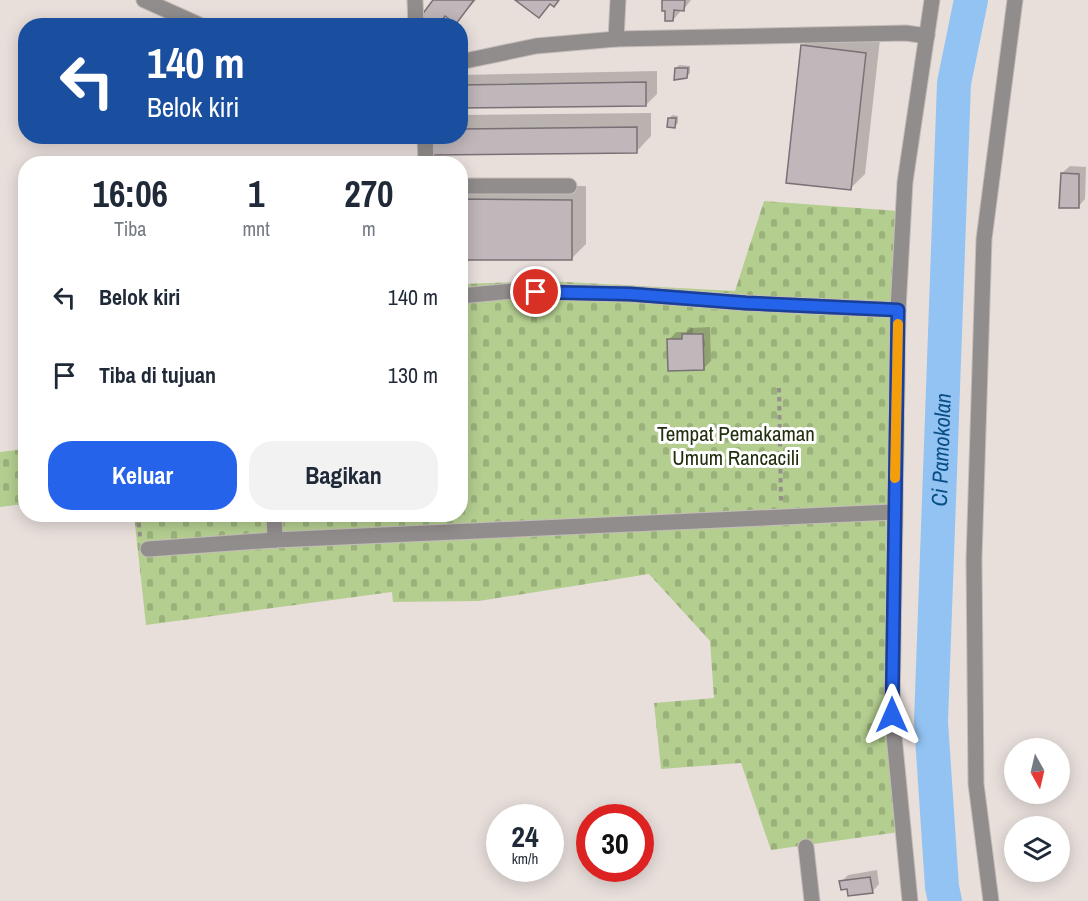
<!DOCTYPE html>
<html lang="id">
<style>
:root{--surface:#fff;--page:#f2f2f3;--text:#1f2937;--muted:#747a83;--accent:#2563eb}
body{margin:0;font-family:"Archivo Narrow",sans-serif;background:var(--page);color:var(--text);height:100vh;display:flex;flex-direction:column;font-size:22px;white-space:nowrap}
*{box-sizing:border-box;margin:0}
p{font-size:20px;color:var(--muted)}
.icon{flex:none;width:33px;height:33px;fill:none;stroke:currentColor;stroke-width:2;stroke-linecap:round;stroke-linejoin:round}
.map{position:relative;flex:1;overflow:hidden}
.panel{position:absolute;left:18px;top:156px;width:450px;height:366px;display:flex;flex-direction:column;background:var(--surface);border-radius:24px;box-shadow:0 3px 15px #0003}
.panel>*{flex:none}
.banner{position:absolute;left:18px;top:18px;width:450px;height:126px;border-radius:24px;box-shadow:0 3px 15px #0003;background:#1a4fa0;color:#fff;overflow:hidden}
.needle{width:39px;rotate:172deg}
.buttons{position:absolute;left:1004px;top:738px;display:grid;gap:12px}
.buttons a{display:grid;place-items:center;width:66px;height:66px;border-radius:50%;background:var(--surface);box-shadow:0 3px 15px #0003;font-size:30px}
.speed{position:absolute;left:486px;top:804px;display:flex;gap:12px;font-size:30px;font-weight:700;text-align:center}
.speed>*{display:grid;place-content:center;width:78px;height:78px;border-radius:50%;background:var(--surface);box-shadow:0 3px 15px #0003;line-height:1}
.speed small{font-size:15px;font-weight:400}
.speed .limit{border:9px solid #d22;background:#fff;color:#111}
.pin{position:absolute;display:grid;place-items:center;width:51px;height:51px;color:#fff;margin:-26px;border:3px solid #fff;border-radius:50%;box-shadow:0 2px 6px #0007}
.me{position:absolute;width:66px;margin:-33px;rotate:0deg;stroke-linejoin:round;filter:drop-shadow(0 0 4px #0008)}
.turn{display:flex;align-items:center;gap:21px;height:126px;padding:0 30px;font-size:27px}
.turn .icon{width:78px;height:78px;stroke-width:2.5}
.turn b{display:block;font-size:42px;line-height:51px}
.eta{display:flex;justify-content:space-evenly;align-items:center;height:102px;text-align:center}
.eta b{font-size:36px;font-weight:800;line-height:42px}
.cta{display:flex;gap:12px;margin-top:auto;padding:12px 30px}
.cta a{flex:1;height:69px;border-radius:24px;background:var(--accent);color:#fff;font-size:24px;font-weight:800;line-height:69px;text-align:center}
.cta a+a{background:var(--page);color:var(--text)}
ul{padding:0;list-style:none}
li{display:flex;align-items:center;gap:18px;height:78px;padding:0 30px}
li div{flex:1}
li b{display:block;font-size:22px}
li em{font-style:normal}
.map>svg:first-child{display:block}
.cemetery{fill:url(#cemetery-stones)}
.shadow{fill:#0003}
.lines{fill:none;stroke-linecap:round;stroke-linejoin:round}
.river{stroke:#93c3f2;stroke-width:34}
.building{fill:#c0b7bb;stroke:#797175;stroke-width:1.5}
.minor-casing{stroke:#c4bcb9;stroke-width:17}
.path{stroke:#968f8c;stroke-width:4;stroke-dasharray:4.5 4.5;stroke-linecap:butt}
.minor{stroke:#918d8c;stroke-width:15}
.route-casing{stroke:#184099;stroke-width:15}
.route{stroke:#2563eb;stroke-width:10}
.slow{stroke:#f59e0b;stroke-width:10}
.labels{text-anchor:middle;stroke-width:6;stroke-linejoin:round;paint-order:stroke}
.park-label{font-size:21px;fill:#222f0f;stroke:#fff}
.water-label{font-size:22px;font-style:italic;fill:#094f85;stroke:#fff}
</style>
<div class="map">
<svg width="1088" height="901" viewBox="0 0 1088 901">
<defs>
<pattern id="cemetery-stones" width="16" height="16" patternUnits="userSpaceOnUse" patternTransform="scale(1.5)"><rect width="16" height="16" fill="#b4ce90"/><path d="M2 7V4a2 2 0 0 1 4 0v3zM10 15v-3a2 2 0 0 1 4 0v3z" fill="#9bb17c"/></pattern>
</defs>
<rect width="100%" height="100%" fill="#e8dfdb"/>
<g class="cemetery">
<polygon points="764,201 898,211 899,832 771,850 741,763 661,769 654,703 714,698 710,641 649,574 479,601 393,602 392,592 146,625 134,515 460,514 461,284 548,281 735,291"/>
<polygon points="25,449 25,504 0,507 0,452"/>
</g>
<g class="shadow">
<polygon points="435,0 476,0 456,22 447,15 436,25"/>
<polygon points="664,0 691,0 684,9 680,9 680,12 673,20"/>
<polygon points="817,31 880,39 865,174 851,188 802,46"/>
<polygon points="679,65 690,66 690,73 687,77 676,68"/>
<polygon points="657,71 657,94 646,105 460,106 460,75"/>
<polygon points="651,113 651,136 637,151 460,136 460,115"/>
<polygon points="672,115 678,116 678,123 675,126 669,119"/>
<polygon points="1070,166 1086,167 1085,199 1078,207 1062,173"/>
<polygon points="460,185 586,186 586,244 571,259 460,258"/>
<polygon points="710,327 711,361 703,369 669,340 676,332 686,332 691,328"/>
<polygon points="877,870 879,884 872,892 848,887 841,882 848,875"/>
</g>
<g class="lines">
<path class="river" id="s1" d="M 945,901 L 942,887 L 931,722 L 954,83 L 971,0"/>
</g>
<g class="building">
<polygon points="433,0 474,0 456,24 445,16 438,26 433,26 421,16"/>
<polygon points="515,0 559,0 554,7 550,4 539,18"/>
<polygon points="662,0 685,0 684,11 674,10 673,21 665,21 665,11 662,11"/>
<polygon points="801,45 866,53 851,190 786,183"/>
<polygon points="675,68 688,68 687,78 674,80"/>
<polygon points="646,82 646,106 460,108 460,85"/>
<polygon points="668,118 676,118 675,128 667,127"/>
<polygon points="637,127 637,153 433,155 433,136 460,136 460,129"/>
<polygon points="1061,173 1079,174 1079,208 1059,208"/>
<polygon points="460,199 572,200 572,260 460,260"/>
<polygon points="682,334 703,334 704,370 668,371 667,339 682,339"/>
<polygon points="870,877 873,893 848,896 847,889 841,890 839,881"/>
</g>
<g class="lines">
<g class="minor-casing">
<g id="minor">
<polyline points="144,0 202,26"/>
<polyline points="415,0 416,26"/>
<polyline points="616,39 618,0"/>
<polyline points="460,62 536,46 616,39 906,33 927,36"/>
<polyline points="425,136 426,164"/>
<polyline points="460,186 569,186"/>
<polyline points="460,296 513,291 630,294 746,303 898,310"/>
<polyline points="274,514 275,540 894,512"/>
<polyline points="148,549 275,540"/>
<polyline points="806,847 812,901"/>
<polyline points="910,901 892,715 898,310 905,182 932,0"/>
<polyline points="991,901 976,784 974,559 984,239 1015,0"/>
</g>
</g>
<g class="path">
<polyline points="779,388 781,503"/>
<polyline points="138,514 140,537"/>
</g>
<use href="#minor" class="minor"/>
</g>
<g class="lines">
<g class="route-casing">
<polyline id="route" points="536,292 630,294 746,303 898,310 892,715"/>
</g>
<use href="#route" class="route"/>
<polyline class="slow" points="895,478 898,324"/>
</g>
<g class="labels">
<g class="park-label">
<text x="736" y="441">Tempat Pemakaman<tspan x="736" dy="24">Umum Rancacili</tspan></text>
</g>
<g class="water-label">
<text dy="8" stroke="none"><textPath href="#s1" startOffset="452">Ci Pamokolan</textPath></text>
</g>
</g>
</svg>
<div class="buttons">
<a><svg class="needle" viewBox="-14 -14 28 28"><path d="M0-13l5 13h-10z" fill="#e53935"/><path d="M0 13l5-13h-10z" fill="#747a83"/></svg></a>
<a><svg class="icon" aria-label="layers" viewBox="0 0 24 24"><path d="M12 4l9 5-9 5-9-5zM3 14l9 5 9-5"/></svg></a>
</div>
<div class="speed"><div>24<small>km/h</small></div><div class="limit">30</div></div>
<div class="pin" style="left:536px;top:292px;background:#d93025"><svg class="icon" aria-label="arrive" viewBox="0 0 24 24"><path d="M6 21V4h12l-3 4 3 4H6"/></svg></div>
<svg class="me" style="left:892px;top:715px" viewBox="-20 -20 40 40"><path d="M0-17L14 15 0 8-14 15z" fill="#2563eb" stroke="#fff" stroke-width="4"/></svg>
<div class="banner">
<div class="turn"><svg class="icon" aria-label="left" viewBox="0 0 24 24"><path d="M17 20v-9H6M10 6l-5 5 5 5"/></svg><div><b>140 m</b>Belok kiri</div></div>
</div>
<section class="panel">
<div class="eta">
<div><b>16:06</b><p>Tiba</p></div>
<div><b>1</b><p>mnt</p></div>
<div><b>270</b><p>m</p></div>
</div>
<ul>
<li><svg class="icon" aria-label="left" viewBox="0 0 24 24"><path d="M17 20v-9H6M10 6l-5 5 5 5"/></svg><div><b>Belok kiri</b></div><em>140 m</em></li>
<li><svg class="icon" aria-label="arrive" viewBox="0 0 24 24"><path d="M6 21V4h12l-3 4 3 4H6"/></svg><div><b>Tiba di tujuan</b></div><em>130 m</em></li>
</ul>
<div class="cta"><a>Keluar</a><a>Bagikan</a></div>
</section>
</div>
